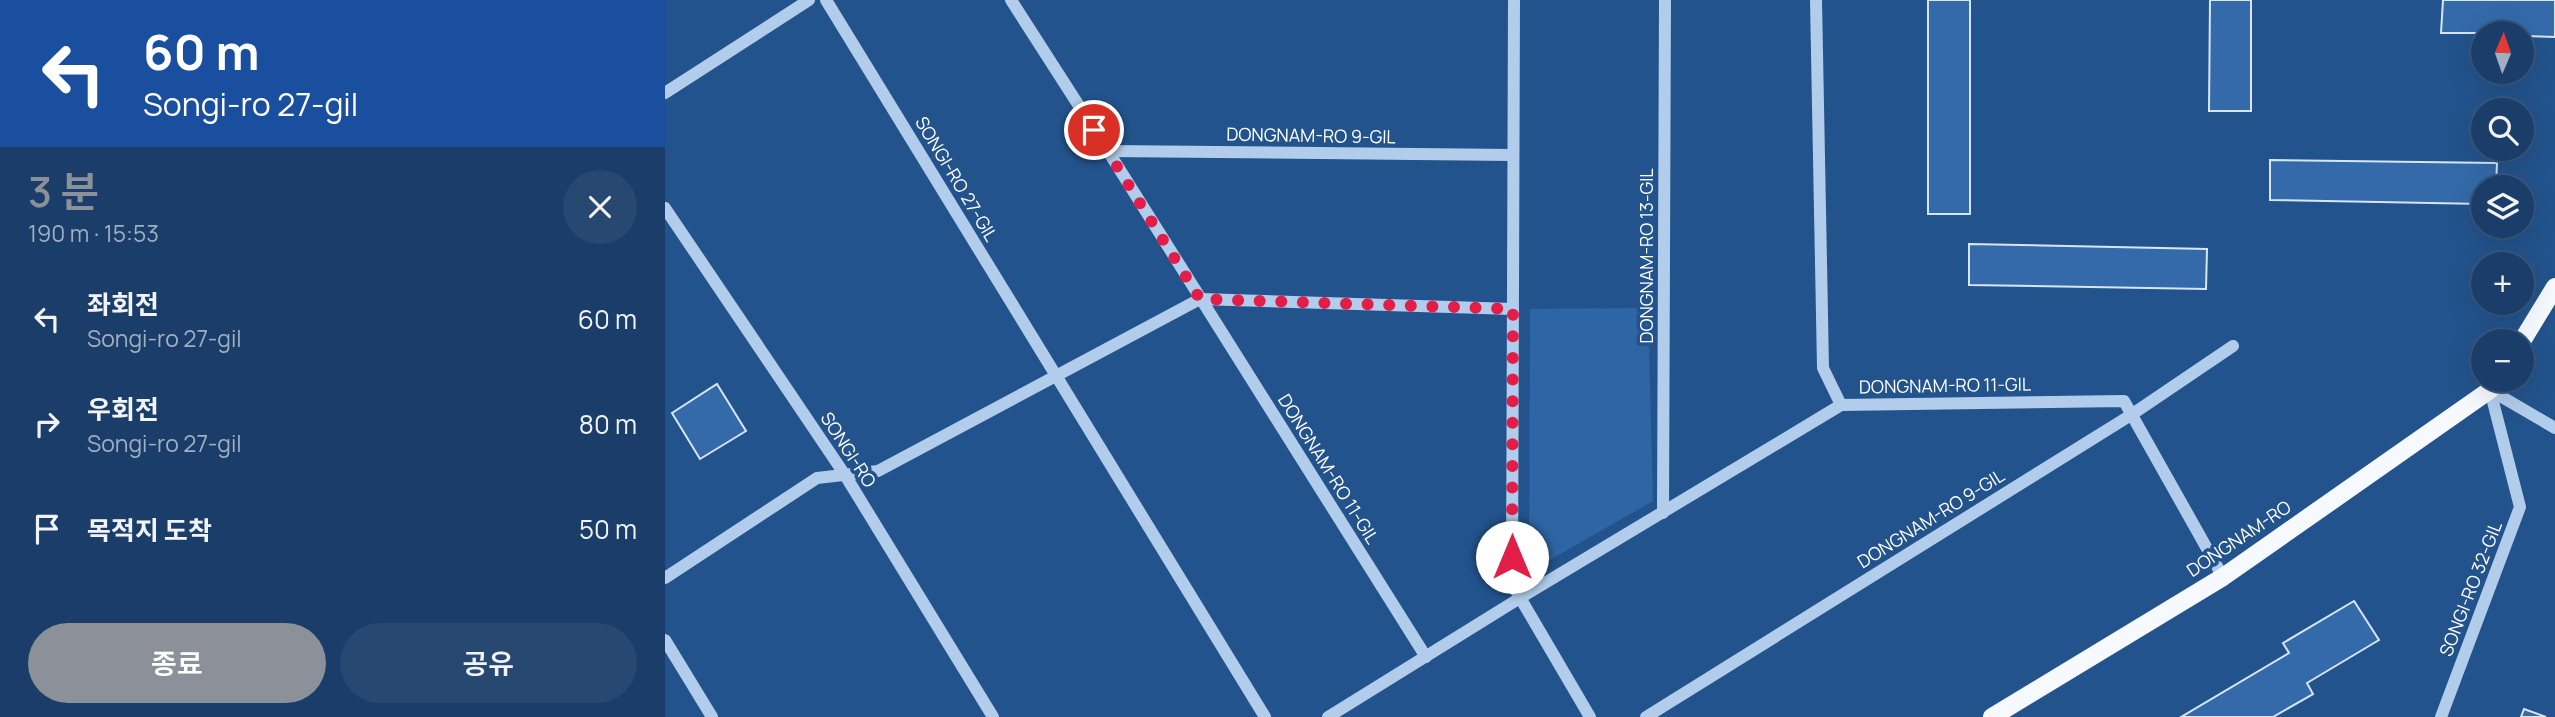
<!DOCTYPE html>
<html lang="ko">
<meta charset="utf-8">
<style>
:root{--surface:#1a3e69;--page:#274971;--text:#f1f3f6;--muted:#9faec0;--line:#38577d;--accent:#8c9099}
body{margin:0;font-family:Manrope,"Noto Sans KR",sans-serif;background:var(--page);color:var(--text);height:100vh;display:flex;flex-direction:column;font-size:26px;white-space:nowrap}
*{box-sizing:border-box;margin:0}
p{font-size:23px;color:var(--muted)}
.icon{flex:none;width:38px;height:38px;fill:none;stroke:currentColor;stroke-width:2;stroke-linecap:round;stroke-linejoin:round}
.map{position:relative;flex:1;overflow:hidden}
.panel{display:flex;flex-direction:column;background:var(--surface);width:665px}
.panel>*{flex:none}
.guide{background:#1a4fa0;color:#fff;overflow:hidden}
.needle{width:46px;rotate:2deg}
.fabs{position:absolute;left:1806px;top:21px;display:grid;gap:14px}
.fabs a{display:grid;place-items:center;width:63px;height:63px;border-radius:50%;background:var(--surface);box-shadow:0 7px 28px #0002,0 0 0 2px var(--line);font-size:35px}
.pin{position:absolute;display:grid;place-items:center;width:60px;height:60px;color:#fff;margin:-30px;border:4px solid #fff;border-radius:50%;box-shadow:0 2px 7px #0007}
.me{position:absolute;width:77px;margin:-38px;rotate:0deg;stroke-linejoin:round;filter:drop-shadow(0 0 5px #0008)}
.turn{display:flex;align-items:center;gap:24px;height:147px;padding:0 28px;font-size:32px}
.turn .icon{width:91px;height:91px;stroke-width:2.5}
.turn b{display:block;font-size:49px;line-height:60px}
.round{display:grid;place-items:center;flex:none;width:74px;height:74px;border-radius:37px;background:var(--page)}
.head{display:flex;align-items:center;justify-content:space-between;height:119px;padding:0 28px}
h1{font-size:42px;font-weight:600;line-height:52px;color:var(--accent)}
.primary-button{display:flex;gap:14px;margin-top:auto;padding:14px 28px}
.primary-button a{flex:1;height:80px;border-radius:42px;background:var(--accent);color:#fff;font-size:28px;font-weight:600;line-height:80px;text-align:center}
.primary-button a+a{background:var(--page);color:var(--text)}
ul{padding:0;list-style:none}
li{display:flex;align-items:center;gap:21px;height:105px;padding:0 28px}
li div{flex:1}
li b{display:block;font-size:26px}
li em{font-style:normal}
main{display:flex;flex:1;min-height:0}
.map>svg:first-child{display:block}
.green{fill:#2e65a4}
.building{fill:#346aa9;stroke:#d6e6f8;stroke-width:2}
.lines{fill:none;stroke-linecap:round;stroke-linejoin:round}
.minor{stroke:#b1cdeb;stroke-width:12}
.major{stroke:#f6f9fe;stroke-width:18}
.route{stroke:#e11d48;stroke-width:12;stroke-dasharray:0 21.6}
.labels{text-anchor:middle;stroke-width:7;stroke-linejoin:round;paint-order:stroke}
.street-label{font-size:18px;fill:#fff;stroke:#23538c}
</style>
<main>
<section class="panel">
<div class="guide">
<div class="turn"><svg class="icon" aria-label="left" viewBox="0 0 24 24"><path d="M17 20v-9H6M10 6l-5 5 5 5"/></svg><div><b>60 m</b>Songi-ro 27-gil</div></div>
</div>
<div class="head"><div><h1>3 분</h1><p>190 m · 15:53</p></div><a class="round"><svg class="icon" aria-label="close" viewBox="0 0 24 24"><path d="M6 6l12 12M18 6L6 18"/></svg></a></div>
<ul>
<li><svg class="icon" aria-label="left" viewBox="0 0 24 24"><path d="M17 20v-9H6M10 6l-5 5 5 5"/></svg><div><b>좌회전</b><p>Songi-ro 27-gil</p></div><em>60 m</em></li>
<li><svg class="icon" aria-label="right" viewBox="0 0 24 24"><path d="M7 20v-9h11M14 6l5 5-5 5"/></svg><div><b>우회전</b><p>Songi-ro 27-gil</p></div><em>80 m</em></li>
<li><svg class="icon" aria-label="arrive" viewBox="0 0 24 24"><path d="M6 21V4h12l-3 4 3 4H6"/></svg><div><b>목적지 도착</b></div><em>50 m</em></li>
</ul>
<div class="primary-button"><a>종료</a><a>공유</a></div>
</section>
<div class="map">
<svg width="1890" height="717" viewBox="0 0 1890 717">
<rect width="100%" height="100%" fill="#23538c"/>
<polygon class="green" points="983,308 988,501 864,572 865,309"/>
<g class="building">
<rect x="1263" y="0" width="42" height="214"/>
<polygon points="1545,0 1586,0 1586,111 1544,111"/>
<polygon points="1778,0 1890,0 1890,37 1857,36 1857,33 1776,33"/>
<polygon points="1605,160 1832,163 1831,187 1818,187 1818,204 1605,200"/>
<polygon points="1304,244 1542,249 1541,289 1304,285"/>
<polygon points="52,384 81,431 35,459 7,413"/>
<polygon points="1689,601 1714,640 1642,683 1648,694 1608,717 1516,717 1624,653 1618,643"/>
<polygon points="1859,709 1881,717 1856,717"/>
</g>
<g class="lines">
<g class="minor">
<polyline points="161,0 600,717"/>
<polyline points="346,0 443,151 761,657"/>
<polyline points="849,0 847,584 925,717"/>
<polyline points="1151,0 1158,368 1176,405"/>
<polyline points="0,93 144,0"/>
<polyline points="443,151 848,155"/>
<polyline points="0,208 180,475 328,717"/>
<polyline points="1825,390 1890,428"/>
<polyline points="998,513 1000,0"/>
<polyline points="0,578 152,478 213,471 535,299 848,309"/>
<polyline points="0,640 47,717"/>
<polyline points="663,717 855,598 1176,405 1459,401 1558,577"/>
<polyline points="981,717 1466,415 1568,346"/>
<polyline points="1776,717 1855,507 1825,390"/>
</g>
<g class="major">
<polyline points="1857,341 1890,287"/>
<polyline points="1327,717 1558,577 1825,390 1832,380"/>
</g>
</g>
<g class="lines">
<polyline class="route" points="429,130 535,299 848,309 847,557"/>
</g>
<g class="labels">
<g class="street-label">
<text transform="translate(646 136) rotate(1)" y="6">DONGNAM-RO 9-GIL</text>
<text transform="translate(291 179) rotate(59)" y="6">SONGI-RO 27-GIL</text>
<text transform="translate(982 256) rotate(-90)" y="6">DONGNAM-RO 13-GIL</text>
<text transform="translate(1280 386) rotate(-1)" y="6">DONGNAM-RO 11-GIL</text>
<text transform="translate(183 450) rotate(57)" y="6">SONGI-RO</text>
<text transform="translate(663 469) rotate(58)" y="6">DONGNAM-RO 11-GIL</text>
<text transform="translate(1266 519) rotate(-32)" y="6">DONGNAM-RO 9-GIL</text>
<text transform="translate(1574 539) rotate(-34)" y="6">DONGNAM-RO</text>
<text transform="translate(1806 589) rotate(-69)" y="6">SONGI-RO 32-GIL</text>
</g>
</g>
</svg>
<div class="fabs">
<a><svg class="needle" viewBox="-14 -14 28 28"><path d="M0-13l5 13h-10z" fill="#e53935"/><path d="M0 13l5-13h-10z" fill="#9faec0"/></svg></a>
<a><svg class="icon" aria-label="search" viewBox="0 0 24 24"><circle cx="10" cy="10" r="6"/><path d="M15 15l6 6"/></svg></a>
<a><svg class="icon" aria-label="layers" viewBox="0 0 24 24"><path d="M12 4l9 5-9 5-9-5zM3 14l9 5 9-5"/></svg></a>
<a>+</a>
<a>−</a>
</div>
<div class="pin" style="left:429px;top:130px;background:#d93025"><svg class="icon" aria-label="arrive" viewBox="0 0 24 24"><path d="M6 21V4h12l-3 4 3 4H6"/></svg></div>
<svg class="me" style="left:847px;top:557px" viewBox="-20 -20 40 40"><circle r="19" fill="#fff"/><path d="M0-13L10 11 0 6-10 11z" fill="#e11d48"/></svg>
</div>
</main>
